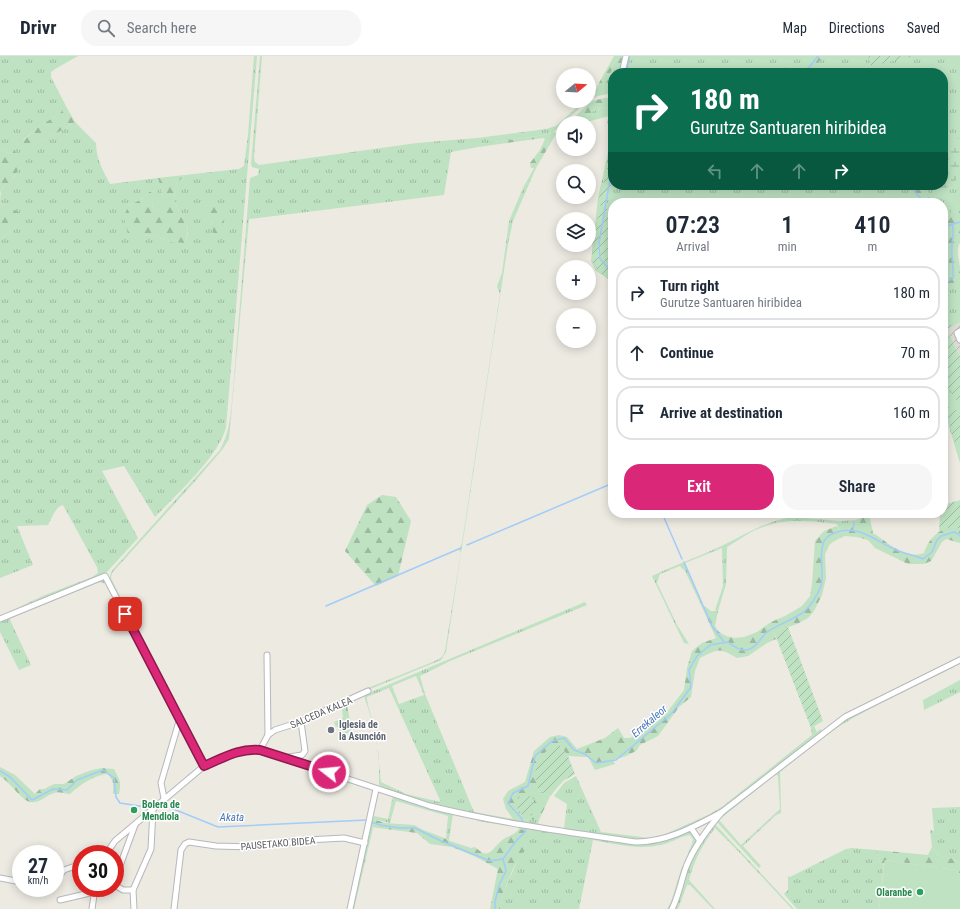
<!DOCTYPE html>
<meta charset="utf-8">
<style>
:root{--surface:#fff;--page:#f6f6f7;--text:#1f2937;--muted:#747a83;--line:#e0e1e3;--accent:#db2777}
body{margin:0;font-family:"Roboto Condensed",sans-serif;background:var(--page);color:var(--text);height:100vh;display:flex;flex-direction:column;font-size:15px;white-space:nowrap}
*{box-sizing:border-box;margin:0}
p{font-size:13px;color:var(--muted)}
.icon{flex:none;width:22px;height:22px;fill:none;stroke:currentColor;stroke-width:2;stroke-linecap:round;stroke-linejoin:round}
.map{position:relative;flex:1;overflow:hidden}
.drawer{position:absolute;left:608px;top:142px;width:340px;height:320px;display:flex;flex-direction:column;background:var(--surface);border-radius:16px;box-shadow:0 2px 10px #0003}
.drawer>*{flex:none}
.guide{position:absolute;left:608px;top:12px;width:340px;height:122px;border-radius:16px;box-shadow:0 2px 10px #0003;background:#0b6e4f;color:#fff;overflow:hidden}
.needle{width:26px;rotate:72deg}
.buttons{position:absolute;left:556px;top:12px;display:grid;gap:8px}
.buttons a{display:grid;place-items:center;width:40px;height:40px;border-radius:50%;background:var(--surface);box-shadow:0 2px 10px #0003;font-size:20px}
.speed{position:absolute;left:12px;top:789px;display:flex;gap:8px;font-size:20px;font-weight:700;text-align:center}
.speed>*{display:grid;place-content:center;width:52px;height:52px;border-radius:50%;background:var(--surface);box-shadow:0 2px 10px #0003;line-height:1}
.speed small{font-size:10px;font-weight:400}
.speed .limit{border:6px solid #d22;background:#fff;color:#111}
.pin{position:absolute;display:grid;place-items:center;width:34px;height:34px;color:#fff;margin:-17px;border-radius:8px;box-shadow:0 2px 6px #0006}
.me{position:absolute;width:44px;margin:-22px;rotate:286deg;stroke-linejoin:round;filter:drop-shadow(0 0 3px #0008)}
.turn{display:flex;align-items:center;gap:14px;height:84px;padding:0 16px;font-size:18px}
.turn .icon{width:52px;height:52px;stroke-width:2.5}
.turn b{display:block;font-size:28px;line-height:34px}
.lanes{display:flex;align-items:center;height:38px;padding:0 16px;background:#0003;justify-content:center;gap:20px;direction:ltr}
.lanes .off{opacity:.35}
.eta{display:flex;justify-content:space-evenly;align-items:center;height:68px;text-align:center}
.eta b{font-size:24px;font-weight:600;line-height:28px}
.primary-button{display:flex;gap:8px;margin-top:auto;padding:8px 16px}
.primary-button a{flex:1;height:46px;border-radius:16px;background:var(--accent);color:#fff;font-size:16px;font-weight:600;line-height:46px;text-align:center}
.primary-button a+a{background:var(--page);color:var(--text)}
ul{padding:0;list-style:none}
li{display:flex;align-items:center;gap:12px;height:54px;margin:0 8px 6px;padding:0 8px;border:2px solid var(--line);border-radius:16px}
li div{flex:1}
li b{display:block;font-size:15px}
li em{font-style:normal}
header{display:flex;align-items:center;gap:24px;box-sizing:border-box;height:56px;padding:0 20px;background:var(--surface);border-bottom:1px solid var(--line)}
header strong{font-size:19px}
nav{display:flex;gap:22px;margin-inline-start:auto;font-size:14px}
.search{width:280px;height:36px;background:var(--page);display:flex;align-items:center;gap:10px;box-sizing:border-box;padding:0 14px;border-radius:16px;color:var(--muted);font-size:15px}
.map>svg:first-child{display:block}
.industrial{fill:url(#industrial-furrows)}
.grass{fill:url(#grass-tufts);fill-rule:evenodd}
.forest{fill:url(#forest-firs)}
.wetland{fill:url(#wetland-marsh)}
.cemetery{fill:url(#cemetery-stones)}
.garden{fill:url(#garden-furrows)}
.pitch{fill:#bee2c2}
.lines{fill:none;stroke-linecap:round;stroke-linejoin:round}
.stream{stroke:#a3ccf9;stroke-width:1.5}
.minor-casing{stroke:#b7b8bd;stroke-width:7}
.minor{stroke:#fff;stroke-width:5}
.route-casing{stroke:#8e194d;stroke-width:10}
.route{stroke:#db2777;stroke-width:7}
.worship-dot{fill:#6b7280;stroke:#fff;stroke-width:1.5}
.leisure-dot{fill:#2e9e5b;stroke:#fff;stroke-width:1.5}
.labels{text-anchor:middle;stroke-width:3;stroke-linejoin:round;paint-order:stroke}
.street-label{font-size:10px;fill:#5a5c61;stroke:#fff}
.worship-label{font-size:10px;font-weight:bold;fill:#5b616d;stroke:#fff;text-anchor:start}
.leisure-label{font-size:10px;font-weight:bold;fill:#27864d;stroke:#fff;text-anchor:start}
.water-label{font-size:11px;font-style:italic;fill:#4876bb;stroke:#fff}
</style>
<header>
<strong>Drivr</strong>
<div class="search"><svg class="icon" aria-label="search" viewBox="0 0 24 24"><circle cx="10" cy="10" r="6"/><path d="M15 15l6 6"/></svg>Search here</div>
<nav><a>Map</a><a>Directions</a><a>Saved</a></nav>
</header>
<div class="map">
<svg width="960" height="853" viewBox="0 0 960 853">
<defs>
<pattern id="industrial-furrows" width="10" height="10" patternUnits="userSpaceOnUse"><rect width="10" height="10" fill="#dddcd5"/><path d="M-1 1l2-2M0 10L10 0M9 11l2-2" fill="none" stroke="#b6b6b0"/></pattern>
<pattern id="grass-tufts" width="24" height="20" patternUnits="userSpaceOnUse"><rect width="24" height="20" fill="#bee2c2"/><path d="M3 7l-1-3M5 7V3M7 7l1-3M15 17l-1-3M17 17v-4M19 17l1-3" fill="none" stroke="#9dbaa1"/></pattern>
<pattern id="forest-firs" width="22" height="20" patternUnits="userSpaceOnUse"><rect width="22" height="20" fill="#bee2c2"/><path d="M5 1l3.5 6h-7zM16 11l3.5 6h-7z" fill="#9dbaa1"/></pattern>
<pattern id="wetland-marsh" width="20" height="14" patternUnits="userSpaceOnUse"><rect width="20" height="14" fill="#bee2c2"/><path d="M1 5h8M5 5V1M11 12h8M15 12V8" fill="none" stroke="#9dbaa1"/></pattern>
<pattern id="cemetery-stones" width="16" height="16" patternUnits="userSpaceOnUse"><rect width="16" height="16" fill="#bee2c2"/><path d="M2 7V4a2 2 0 0 1 4 0v3zM10 15v-3a2 2 0 0 1 4 0v3z" fill="#9dbaa1"/></pattern>
<pattern id="garden-furrows" width="10" height="10" patternUnits="userSpaceOnUse"><rect width="10" height="10" fill="#bee2c2"/><path d="M-1 1l2-2M0 10L10 0M9 11l2-2" fill="none" stroke="#9dbaa1"/></pattern>
</defs>
<rect width="100%" height="100%" fill="#eceae1"/>
<polygon class="industrial" points="960,266 960,301 947,274"/>
<g class="grass">
<path d="M 0,0 L 78,0 L 55,13 L 51,16 L 51,21 L 67,52 L 33,75 L 23,84 L 31,90 L 40,85 L 52,80 L 75,66 L 96,87 C 96,102 103,115 110,128 L 158,122 L 163,141 L 162,153 L 153,154 L 152,147 L 154,135 L 149,136 L 144,142 L 128,150 L 140,180 L 154,179 L 170,186 L 185,187 C 193,167 182,165 176,149 C 174,143 175,135 175,129 L 185,119 L 239,113 L 244,110 L 248,79 L 254,0 L 257,0 L 226,371 C 220,399 175,440 155,461 L 124,410 L 102,415 L 138,482 L 105,518 L 0,561 L 0,560 L 45,539 L 92,521 L 98,517 L 97,511 L 63,449 C 55,451 52,462 48,469 L 17,470 L 33,509 L 0,522 L 0,183 L 18,169 L 7,150 L 0,146 L 1,133 L 15,120 L 10,98 L 0,93 ZM 203,149 L 216,151 L 225,169 L 213,177 L 211,164 Z"/>
<path d="M 260,0 L 262,0 L 254,101 L 255,106 L 259,109 L 417,87 L 477,82 L 546,73 L 556,70 L 584,45 L 588,45 L 566,64 L 559,72 L 554,75 L 555,76 L 544,79 L 481,88 L 478,91 L 451,96 L 444,139 L 249,163 L 229,383 L 222,394 L 197,423 L 112,517 L 111,522 L 169,639 L 110,525 C 109,518 112,515 116,510 L 220,394 C 230,376 231,356 233,335 L 250,122 L 258,119 L 259,113 L 252,111 L 251,108 Z"/>
<path d="M 624,0 L 960,0 L 960,186 C 955,196 960,204 960,214 C 960,232 960,249 960,266 L 947,274 L 960,301 L 960,407 L 943,351 L 943,147 L 613,147 L 613,226 L 596,215 L 591,205 L 598,142 L 613,74 L 613,129 L 943,129 L 943,17 L 613,17 L 613,37 L 598,40 L 589,44 L 589,41 L 595,34 L 601,33 L 612,14 Z"/>
<polygon points="613,50 613,59 583,67 577,67 593,55"/>
<polygon points="534,112 536,112 513,165 508,188 446,596 441,604 363,636 363,634 435,605 442,601 445,595 461,496 459,494 462,487 500,238 497,230 502,217 509,165 523,132"/>
<path d="M 792,461 L 841,465 L 856,464 L 850,472 L 840,476 L 837,468 C 814,465 785,462 763,471 C 750,475 739,484 727,491 L 726,528 L 718,555 L 715,554 L 723,530 L 722,492 L 685,507 L 703,549 L 701,549 L 685,515 L 680,510 L 660,518 L 657,527 L 677,569 L 689,588 L 684,587 L 652,520 C 673,510 695,502 717,492 C 744,480 762,466 792,461 Z"/>
<polygon points="102,523 105,524 166,640 165,641 105,528 100,526 11,562 10,564 31,609 19,614 0,576 0,565"/>
<path d="M 585,546 L 587,549 L 450,605 L 420,620 L 425,638 L 474,756 L 513,763 L 539,764 L 538,769 L 523,767 L 442,751 L 396,737 L 379,729 L 379,701 L 374,671 L 364,639 ZM 416,620 L 424,639 L 399,648 L 392,630 ZM 389,632 L 440,744 L 440,746 L 406,738 L 381,726 L 376,678 L 367,645 L 367,641 Z"/>
<path d="M 953,610 L 954,611 C 917,630 878,647 843,668 C 820,682 800,700 780,716 L 781,757 L 776,759 L 743,790 L 761,810 L 759,812 L 717,766 L 717,765 L 721,759 L 839,668 L 861,655 ZM 776,718 L 778,720 L 780,753 L 741,789 L 719,764 Z"/>
<polygon points="960,624 960,636 924,654 923,644"/>
<polygon points="814,670 817,676 820,673 822,675 721,754 665,781 641,784 628,783 564,773 567,748 554,740 564,727 576,720 601,776 650,782 661,780 710,758 723,750 812,679 811,672"/>
<polygon points="393,740 435,754 453,758 449,784 446,783 448,760 396,745 390,767 373,763 374,760 388,763"/>
<polygon points="960,751 960,809 954,803 937,799 935,794 932,791 930,774 934,775 932,752"/>
<path d="M 477,763 L 632,788 C 653,789 670,784 689,774 L 695,780 L 697,786 L 676,840 L 669,853 L 667,853 L 671,846 L 681,814 L 692,788 L 693,783 L 690,779 C 680,780 671,787 661,789 C 638,794 615,788 593,784 L 579,853 L 500,853 L 504,835 L 531,775 L 519,773 L 519,771 L 477,765 Z"/>
<path d="M 714,767 L 794,853 L 792,853 L 738,795 L 715,772 C 703,788 694,804 689,824 L 715,853 L 713,853 L 690,829 L 687,829 L 678,853 L 675,853 C 682,839 684,823 690,808 C 695,793 706,780 714,767 Z"/>
<polygon points="371,771 373,772 354,853 352,853"/>
<polygon points="852,792 876,794 880,807 884,809 879,853 797,853 784,838 788,834 788,820 790,821 846,793"/>
</g>
<g class="forest">
<polygon points="614,0 624,0 622,10 612,14 601,34 595,34"/>
<polygon points="816,0 822,0 821,4 813,10 813,17 763,17 789,9 803,9"/>
<polygon points="605,42 613,42 613,50 593,55 577,67 568,67 592,45"/>
<polygon points="67,52 75,66 52,80 40,85 31,90 24,88 23,85 33,75"/>
<polygon points="555,76 556,78 536,112 531,112 530,107 540,94 545,83 543,82 478,91 481,88 544,79"/>
<path d="M 0,93 L 10,98 L 15,94 C 19,110 20,116 8,127 C 4,130 1,132 0,137 Z"/>
<path d="M 185,119 L 175,129 C 175,135 174,143 176,149 C 183,166 192,165 185,187 L 170,186 L 154,179 L 140,180 L 128,178 L 124,161 L 128,150 L 144,142 L 149,136 L 155,135 L 152,147 L 153,154 L 161,153 L 163,141 L 158,122 Z"/>
<polygon points="908,129 922,129 928,136 935,147 915,147 911,133"/>
<path d="M 958,143 L 960,143 L 960,186 C 954,197 960,207 960,218 L 949,233 L 946,233 L 943,228 L 943,223 L 949,224 L 950,221 L 948,190 L 949,181 L 946,178 L 943,177 L 943,162 L 945,163 L 950,159 L 952,149 Z"/>
<polygon points="0,146 20,157 18,169 0,183"/>
<polygon points="202,149 216,150 225,169 221,179 217,183 213,177 211,164 202,158 200,154"/>
<polygon points="382,439 396,441 411,465 398,520 376,530 345,495 367,449"/>
<path d="M 868,460 L 870,463 L 873,477 C 887,486 906,504 924,497 C 928,483 944,466 960,473 L 960,487 L 946,483 L 942,486 L 931,505 L 924,508 L 908,508 L 875,492 L 868,484 L 857,481 L 845,480 L 838,483 L 830,488 L 825,498 L 826,522 L 822,539 L 814,555 L 808,562 L 797,568 L 774,576 L 776,583 L 767,587 L 748,600 L 737,602 C 718,591 719,593 700,602 L 695,615 L 691,641 L 679,651 L 658,680 L 640,689 L 636,695 L 626,700 L 613,704 L 615,708 L 595,714 L 588,701 L 568,700 L 560,690 L 539,735 L 550,740 L 539,764 L 513,763 L 506,753 L 503,743 L 508,735 L 525,726 L 534,695 L 550,681 L 559,679 L 567,681 L 577,693 L 605,682 L 618,672 L 624,682 L 630,682 L 647,673 L 665,659 L 684,634 L 687,612 L 692,595 L 702,587 L 716,582 L 701,549 L 703,549 L 711,555 L 718,555 L 715,570 L 719,576 L 726,580 L 735,582 L 744,581 L 757,576 L 771,566 L 785,560 L 802,550 L 810,540 L 812,528 L 815,485 L 824,475 L 837,470 L 840,476 L 850,472 L 856,464 Z"/>
<path d="M 0,711 L 15,719 L 35,738 L 40,733 L 44,733 L 54,728 L 64,728 L 76,720 L 92,714 L 102,712 L 114,713 C 119,724 122,725 119,738 L 113,738 C 113,729 115,725 107,718 C 93,720 81,728 70,738 C 65,738 58,735 54,737 C 44,740 35,753 23,742 C 15,735 9,726 0,720 Z"/>
<path d="M 373,763 L 385,767 L 414,769 L 423,774 L 442,781 L 450,785 L 471,792 L 475,791 C 489,804 490,795 500,786 C 506,780 514,780 519,773 L 531,775 L 526,790 L 513,813 L 504,835 L 500,853 L 490,853 L 498,813 L 476,801 L 452,791 L 430,788 L 417,777 L 371,771 Z"/>
<polygon points="932,791 935,794 937,799 954,803 960,809 960,819 956,814 885,804 884,809 880,807 876,794 928,799"/>
</g>
<path class="wetland" d="M 960,82 C 960,89 960,113 960,118 C 956,125 948,133 940,134 L 934,129 L 943,129 L 943,107 C 952,102 948,93 951,84 Z"/>
<polygon class="cemetery" points="347,650 352,674 338,683 339,680 338,677 340,676 337,670 336,671 334,666 343,662 342,652"/>
<g class="garden">
<polygon points="868,0 914,0 871,10"/>
<path d="M 613,82 L 613,127 L 608,133 L 610,135 C 610,141 606,143 605,148 L 608,154 L 613,154 L 613,227 C 606,220 592,213 592,203 C 592,197 593,193 592,187 C 596,182 594,175 596,168 C 598,160 603,150 599,141 L 602,137 C 603,126 608,117 607,107 L 610,105 L 609,101 L 611,100 L 610,98 Z"/>
<polygon points="946,260 952,270 946,274 960,301 960,342 956,344 950,334 943,327 943,267"/>
<polygon points="943,345 946,345 949,352 953,350 956,355 958,354 960,357 960,384 955,387 943,349"/>
<path d="M 960,444 L 960,473 C 952,470 946,472 939,476 L 940,457 L 943,457 L 943,449 Z"/>
<polygon points="788,571 823,665 811,672 774,576"/>
<path d="M 555,689 L 560,690 L 568,700 L 575,718 L 563,725 L 550,740 L 539,735 C 536,726 533,710 540,701 C 544,696 550,693 555,689 Z"/>
<path d="M 527,739 L 534,743 L 534,748 L 532,759 L 525,761 C 518,756 515,751 518,741 Z"/>
</g>
<polygon class="pitch" points="885,804 956,814 960,819 960,853 879,853"/>
<g class="lines">
<g class="stream">
<polyline points="627,17 629,0"/>
<polyline points="766,17 780,15 793,17"/>
<polyline points="806,17 807,14 818,0"/>
<polyline points="613,106 599,187 600,203 613,217"/>
<polyline points="910,129 924,147"/>
<polyline points="943,168 947,170 960,166"/>
<path d="M 943,228 L 946,227 L 953,222 C 954,211 951,201 952,190 C 952,182 955,177 952,168"/>
<polyline points="662,457 682,503"/>
<polyline points="847,457 851,461"/>
<polyline points="853,474 854,466"/>
<polyline points="467,489 613,427"/>
<polyline points="684,506 712,570 724,586"/>
<polyline points="326,550 461,492"/>
<polyline points="0,715 10,721 32,744 53,733 67,734 77,724 103,714 114,722 116,741 120,747 146,751 152,751"/>
<polyline points="160,750 166,750 218,771 367,764"/>
<polyline points="371,766 380,769 400,772 415,772 441,785 490,805 503,803"/>
<path d="M 524,768 C 522,759 513,755 508,747 L 513,737 L 528,730 L 535,700 L 552,685 L 564,682 L 574,694 L 585,698 L 596,707 L 616,704 L 672,657 L 691,631 L 689,614 L 697,600 L 710,589 L 728,586 C 734,590 739,595 747,594 C 757,592 760,582 767,576 C 778,569 789,565 799,559 C 809,554 817,540 821,530 C 825,517 815,487 830,479 C 854,466 871,482 892,492 C 901,497 913,499 923,503 L 932,496 L 937,484 L 941,480 L 954,476 L 960,479"/>
<polyline points="495,853 495,846 499,829 506,815 503,803 516,785 526,775 525,772"/>
</g>
<g class="minor-casing">
<g id="minor">
<polyline points="622,17 626,0"/>
<polyline points="611,66 613,62"/>
<polyline points="960,275 957,277 960,284"/>
<polyline points="0,563 105,520 204,710"/>
<polyline points="267,599 268,679"/>
<polyline points="260,694 268,679 275,674 312,662 322,656 368,635"/>
<polyline points="283,702 302,699 305,695 301,666"/>
<polyline points="164,742 161,727 180,662"/>
<polyline points="691,772 700,785"/>
<path d="M 106,798 L 115,785 L 204,710 L 243,694 L 260,694 L 430,750 C 498,767 567,776 636,786 C 668,786 695,770 722,756"/>
<polyline points="115,807 121,807 135,769"/>
<polyline points="0,822 21,826"/>
<polyline points="55,825 64,814 81,808"/>
<polyline points="115,829 123,834 133,834"/>
<polyline points="60,844 94,836"/>
<polyline points="92,853 95,832"/>
<polyline points="134,853 133,834 151,793 153,753"/>
<polyline points="174,853 181,794 185,788 189,786 216,790 252,791 307,784 344,782 365,787"/>
<polyline points="350,853 376,733"/>
<path d="M 672,853 C 679,839 681,825 686,811 C 694,791 708,772 722,756 L 845,661 L 960,604"/>
</g>
</g>
<use href="#minor" class="minor"/>
</g>
<g class="lines">
<g class="route-casing">
<path id="route" d="M 125,558 L 204,710 C 223,702 239,692 260,694 L 329,716"/>
</g>
<use href="#route" class="route"/>
</g>
<circle class="worship-dot" cx="331" cy="674" r="4"/>
<g class="leisure-dot">
<circle cx="134" cy="754" r="4"/>
<circle cx="920" cy="836" r="4"/>
</g>
<g class="labels">
<g class="street-label">
<text transform="translate(321 656) rotate(-23)" y="4">SALCEDA KALEA</text>
<text transform="translate(278 787) rotate(-5)" y="4">PAUSETAKO BIDEA</text>
</g>
<g class="worship-label">
<text x="339" y="672">Iglesia de<tspan x="339" dy="12">la Asunción</tspan></text>
</g>
<g class="leisure-label">
<text x="142" y="752">Bolera de<tspan x="142" dy="12">Mendiola</tspan></text>
<text x="912" y="840" text-anchor="end">Olaranbe</text>
</g>
<g class="water-label">
<text transform="translate(649 665) rotate(-41)" y="4">Errekaleor</text>
<text x="232" y="765">Akata</text>
</g>
</g>
</svg>
<div class="buttons">
<a><svg class="needle" viewBox="-14 -14 28 28"><path d="M0-13l5 13h-10z" fill="#e53935"/><path d="M0 13l5-13h-10z" fill="#747a83"/></svg></a>
<a><svg class="icon" aria-label="sound" viewBox="0 0 24 24"><path d="M4 9h4l5-4v14l-5-4H4zM17 9q2 3 0 6"/></svg></a>
<a><svg class="icon" aria-label="search" viewBox="0 0 24 24"><circle cx="10" cy="10" r="6"/><path d="M15 15l6 6"/></svg></a>
<a><svg class="icon" aria-label="layers" viewBox="0 0 24 24"><path d="M12 4l9 5-9 5-9-5zM3 14l9 5 9-5"/></svg></a>
<a>+</a>
<a>−</a>
</div>
<div class="speed"><div>27<small>km/h</small></div><div class="limit">30</div></div>
<div class="pin" style="left:125px;top:558px;background:#d93025"><svg class="icon" aria-label="arrive" viewBox="0 0 24 24"><path d="M6 21V4h12l-3 4 3 4H6"/></svg></div>
<svg class="me" style="left:329px;top:716px" viewBox="-20 -20 40 40"><circle r="17" fill="#db2777" stroke="#fff" stroke-width="3"/><path d="M0-11L8 9 0 5-8 9z" fill="#fff"/></svg>
<div class="guide">
<div class="turn"><svg class="icon" aria-label="right" viewBox="0 0 24 24"><path d="M7 20v-9h11M14 6l5 5-5 5"/></svg><div><b>180 m</b>Gurutze Santuaren hiribidea</div></div>
<div class="lanes"><svg class="icon off" aria-label="left" viewBox="0 0 24 24"><path d="M17 20v-9H6M10 6l-5 5 5 5"/></svg><svg class="icon off" aria-label="ahead" viewBox="0 0 24 24"><path d="M12 20V5M6 11l6-6 6 6"/></svg><svg class="icon off" aria-label="ahead" viewBox="0 0 24 24"><path d="M12 20V5M6 11l6-6 6 6"/></svg><svg class="icon" aria-label="right" viewBox="0 0 24 24"><path d="M7 20v-9h11M14 6l5 5-5 5"/></svg></div>
</div>
<section class="drawer">
<div class="eta">
<div><b>07:23</b><p>Arrival</p></div>
<div><b>1</b><p>min</p></div>
<div><b>410</b><p>m</p></div>
</div>
<ul>
<li><svg class="icon" aria-label="right" viewBox="0 0 24 24"><path d="M7 20v-9h11M14 6l5 5-5 5"/></svg><div><b>Turn right</b><p>Gurutze Santuaren hiribidea</p></div><em>180 m</em></li>
<li><svg class="icon" aria-label="ahead" viewBox="0 0 24 24"><path d="M12 20V5M6 11l6-6 6 6"/></svg><div><b>Continue</b></div><em>70 m</em></li>
<li><svg class="icon" aria-label="arrive" viewBox="0 0 24 24"><path d="M6 21V4h12l-3 4 3 4H6"/></svg><div><b>Arrive at destination</b></div><em>160 m</em></li>
</ul>
<div class="primary-button"><a>Exit</a><a>Share</a></div>
</section>
</div>
